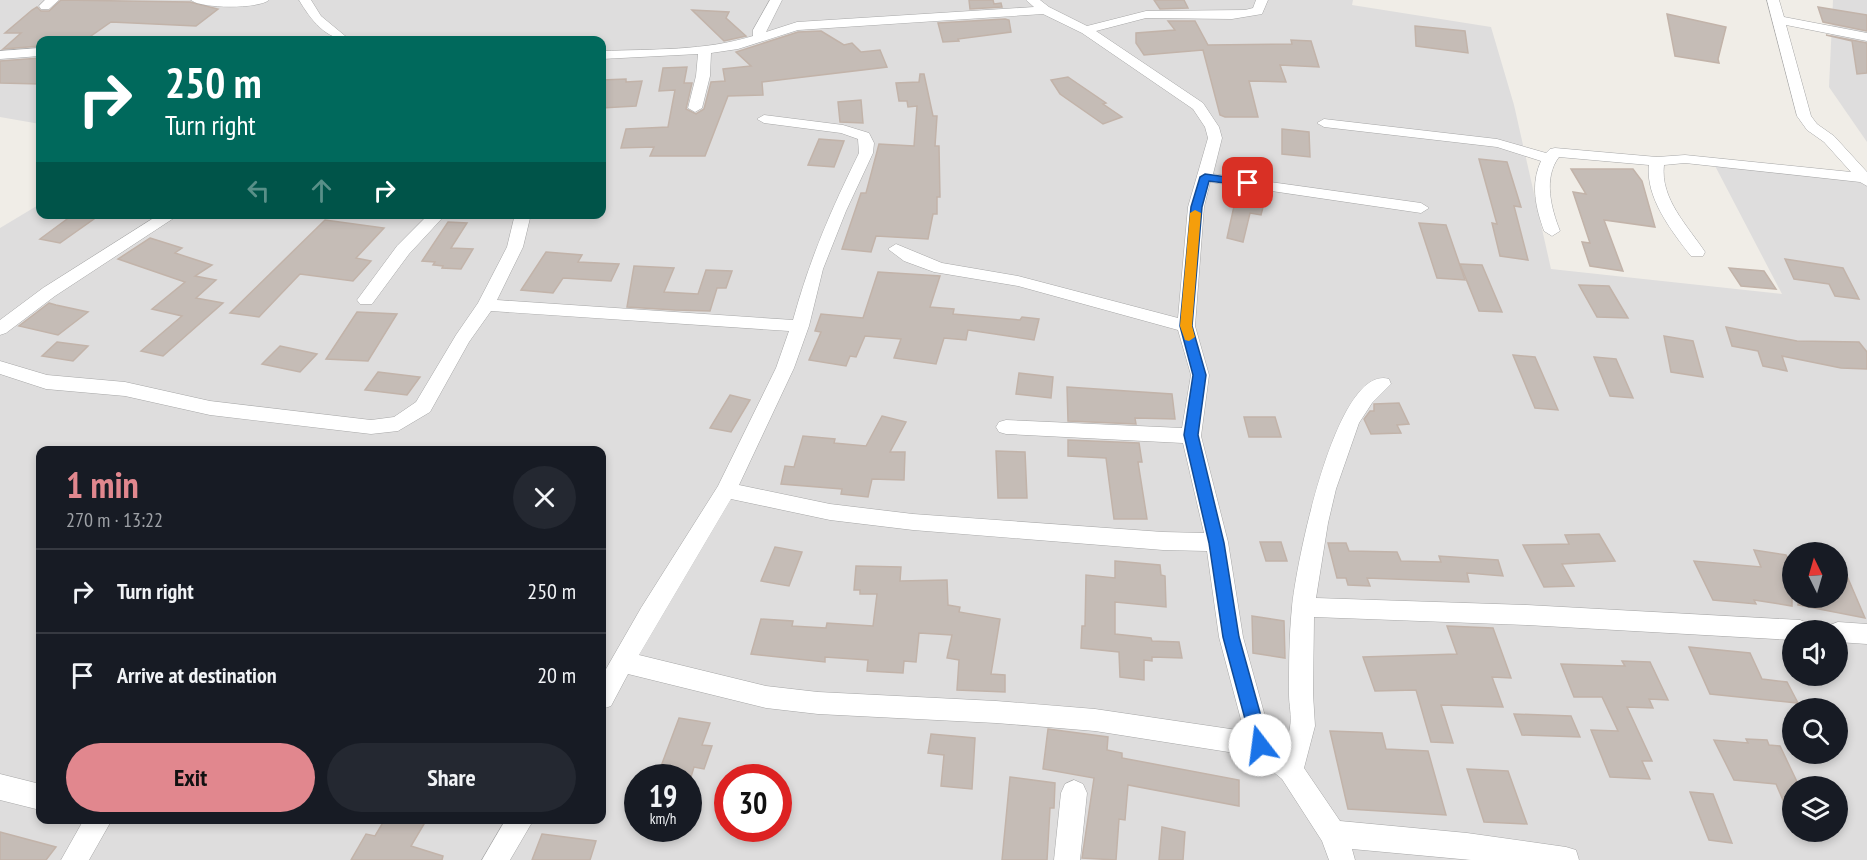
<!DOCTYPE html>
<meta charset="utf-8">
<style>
:root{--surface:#171b24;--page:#242831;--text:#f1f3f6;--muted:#9ea1a6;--line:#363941;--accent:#e1878e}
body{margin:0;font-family:"PT Sans Narrow",sans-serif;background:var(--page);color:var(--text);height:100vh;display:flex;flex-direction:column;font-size:22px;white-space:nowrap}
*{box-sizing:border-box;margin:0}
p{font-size:20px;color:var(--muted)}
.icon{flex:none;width:33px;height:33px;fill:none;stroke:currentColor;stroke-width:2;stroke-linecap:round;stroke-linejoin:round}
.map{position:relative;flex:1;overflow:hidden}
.drawer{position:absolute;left:36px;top:446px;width:570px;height:378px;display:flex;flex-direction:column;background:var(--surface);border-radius:12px;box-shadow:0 3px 9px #0003}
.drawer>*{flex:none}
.top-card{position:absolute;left:36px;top:36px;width:570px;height:183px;border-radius:12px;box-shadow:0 3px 9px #0003;background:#00695c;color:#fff;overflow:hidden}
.needle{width:39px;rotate:355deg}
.tools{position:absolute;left:1782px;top:542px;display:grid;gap:12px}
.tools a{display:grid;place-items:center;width:66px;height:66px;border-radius:50%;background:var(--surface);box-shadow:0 3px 9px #0003;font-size:30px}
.speed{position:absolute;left:624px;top:764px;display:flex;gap:12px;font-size:30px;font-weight:700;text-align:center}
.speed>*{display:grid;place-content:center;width:78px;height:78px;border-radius:50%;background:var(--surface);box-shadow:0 3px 9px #0003;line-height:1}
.speed small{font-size:15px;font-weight:400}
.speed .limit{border:9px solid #d22;background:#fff;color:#111}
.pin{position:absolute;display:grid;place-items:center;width:51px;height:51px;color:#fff;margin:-26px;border-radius:12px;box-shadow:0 3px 9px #0006}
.me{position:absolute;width:66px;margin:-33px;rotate:345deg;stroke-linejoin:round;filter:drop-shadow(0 0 4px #0008)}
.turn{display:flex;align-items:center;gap:21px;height:126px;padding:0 30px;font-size:27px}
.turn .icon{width:78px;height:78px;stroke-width:2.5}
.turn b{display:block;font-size:42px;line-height:51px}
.lanes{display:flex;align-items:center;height:57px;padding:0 30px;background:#0003;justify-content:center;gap:30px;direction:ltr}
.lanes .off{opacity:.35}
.round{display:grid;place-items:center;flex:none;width:63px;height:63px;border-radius:32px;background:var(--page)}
.summary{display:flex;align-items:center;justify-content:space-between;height:102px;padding:0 30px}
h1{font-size:36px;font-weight:600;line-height:45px;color:var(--accent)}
.button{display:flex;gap:12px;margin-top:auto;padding:12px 30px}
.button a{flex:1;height:69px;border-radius:36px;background:var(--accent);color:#111;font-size:24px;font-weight:600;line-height:69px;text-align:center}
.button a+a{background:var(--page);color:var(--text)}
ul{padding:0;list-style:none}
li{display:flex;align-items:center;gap:18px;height:84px;padding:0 30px;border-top:2px solid var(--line)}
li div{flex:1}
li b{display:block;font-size:22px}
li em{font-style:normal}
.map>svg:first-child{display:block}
.residential{fill:#dedddd;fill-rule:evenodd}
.building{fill:#c5bcb6;stroke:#c2b3a9;stroke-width:1.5}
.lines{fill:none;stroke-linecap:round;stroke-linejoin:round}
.street-casing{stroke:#a7a7a7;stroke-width:1}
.street{fill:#fff;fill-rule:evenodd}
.route{fill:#1a73e8;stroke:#114b97;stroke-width:1.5}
.slow{fill:#f59e0b}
</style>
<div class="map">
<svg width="1867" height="860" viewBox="0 0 1867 860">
<rect width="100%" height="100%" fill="#f0ede7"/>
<g class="residential">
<path d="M 0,0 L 1353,0 L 1352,5 L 1491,27 L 1514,105 L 1551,269 L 1782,294 L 1713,162 L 1867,182 L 1867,860 L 0,860 L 0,228 L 40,204 L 40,214 L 602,214 L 602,40 L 40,40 L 40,124 L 0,117 ZM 40,450 L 602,450 L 602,819 L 40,819 ZM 1792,552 L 1838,552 L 1838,597 L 1792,597 ZM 1792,630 L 1838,630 L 1838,675 L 1792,675 ZM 1792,708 L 1838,708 L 1838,753 L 1792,753 ZM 638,777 L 688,777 L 688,828 L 638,828 ZM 728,777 L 778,777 L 778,828 L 728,828 ZM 1792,786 L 1838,786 L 1838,831 L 1792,831 Z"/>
<polygon points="1833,0 1867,0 1867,142 1829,87"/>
</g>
<g class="building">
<polygon points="61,0 190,2 218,9 196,26 111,22 88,38 40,40 40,46 3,49 21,33 5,33 32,10 37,7 41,11 49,11"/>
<polygon points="969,0 993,0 994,4 1001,3 1002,7 970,9"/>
<polygon points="1154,0 1184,0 1188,8 1160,9"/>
<polygon points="1818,7 1867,15 1867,31 1823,22"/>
<polygon points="692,10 729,12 726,18 746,36 724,41"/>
<polygon points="1667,14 1726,27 1718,59 1719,63 1675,56"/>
<polygon points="1005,19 1009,20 1011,32 958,39 959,41 943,42 938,23"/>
<polygon points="1168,21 1195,21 1208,45 1292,44 1291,40 1311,41 1319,67 1280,65 1286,82 1249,81 1258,117 1225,117 1220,115 1203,50 1144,55 1136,43 1136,33 1175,30"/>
<polygon points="1415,26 1465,31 1468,53 1416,46"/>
<polygon points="821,31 844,45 852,43 861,52 880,50 887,67 762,82 763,95 728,96 705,156 650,156 654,147 621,148 626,129 668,127 675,90 659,91 663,68 687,67 684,83 692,83 686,109 696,114 704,109 711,82 725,81 723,69 751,66 736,52 798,32"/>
<polygon points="1826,35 1867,43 1867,73 1857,74 1852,41"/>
<polygon points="40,58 40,84 0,83 0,61"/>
<polygon points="920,74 924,74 933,116 937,116 935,146 939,146 940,197 937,197 937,214 933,214 928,239 876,236 871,252 842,249 861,193 866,193 879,144 914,146 917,106 908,107 907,101 899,101 896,83 919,82"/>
<polygon points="1068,77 1106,103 1103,104 1122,117 1103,124 1060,94 1051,80"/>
<polygon points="626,79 626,82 642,81 636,106 602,108 602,80"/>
<polygon points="861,100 863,123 840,122 838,102"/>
<polygon points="1282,129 1309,132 1310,157 1282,154"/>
<polygon points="819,139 844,141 834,167 808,165"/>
<polygon points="1479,159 1507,162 1521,207 1514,206 1528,260 1500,256 1492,223 1497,224"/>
<polygon points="1571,169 1633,169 1642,181 1655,227 1604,220 1623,271 1590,266 1582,242 1590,243 1573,192 1586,194"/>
<polygon points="1238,188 1261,192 1264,203 1261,215 1250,213 1243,242 1227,238"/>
<polygon points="74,214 101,214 60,243 40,239"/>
<polygon points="325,220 384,228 356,258 371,261 353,281 300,274 259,317 230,313"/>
<polygon points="448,222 467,223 451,248 473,249 461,269 442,268 443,266 433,265 435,262 422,261"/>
<polygon points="1419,223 1446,225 1465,280 1437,278"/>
<polygon points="150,238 182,248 175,253 212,265 195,276 216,280 196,298 223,303 163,356 141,351 182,316 152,309 185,282 118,259"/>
<polygon points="546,252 582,255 578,262 619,264 611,281 563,278 553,293 521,290"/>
<polygon points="1785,259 1843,268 1859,299 1835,296 1829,284 1794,279"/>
<polygon points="1460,264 1482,265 1502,312 1479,311"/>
<polygon points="634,266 674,268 664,292 698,294 706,270 732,271 726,288 717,288 710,311 675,310 627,307"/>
<polygon points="1729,268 1764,271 1776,289 1741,286"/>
<polygon points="878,272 940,276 930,307 954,309 953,314 1020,320 1022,317 1039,319 1034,340 968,330 966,340 944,338 936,364 894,358 901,339 865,336 856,357 850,356 846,366 809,360 821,332 815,331 821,314 863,318"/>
<polygon points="1579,285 1609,286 1628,318 1597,317"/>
<polygon points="49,303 56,305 88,312 58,335 19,326"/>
<polygon points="357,312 397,314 368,361 326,359"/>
<polygon points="1726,327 1797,341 1859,342 1867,352 1867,369 1841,368 1782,356 1787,371 1763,366 1758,351 1732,346"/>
<polygon points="1664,336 1693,341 1703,377 1671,372"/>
<polygon points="57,342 88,346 73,361 42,356"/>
<polygon points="280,346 317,354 300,372 262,364"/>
<polygon points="1513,355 1535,357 1558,410 1535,408"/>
<polygon points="1594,357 1616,359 1633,398 1610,396"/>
<polygon points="378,372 420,377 407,395 365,390"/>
<polygon points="1019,373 1053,377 1051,398 1016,394"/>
<polygon points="1067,387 1172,394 1175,419 1135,418 1136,424 1068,421"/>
<polygon points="730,395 750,400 731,432 710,428"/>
<polygon points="1399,403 1409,424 1397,425 1401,433 1371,434 1364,419 1370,411 1374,411 1374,404"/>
<polygon points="882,416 906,422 890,452 905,452 904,480 872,479 868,497 841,494 842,489 781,484 785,466 794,467 803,436 835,439 834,443 866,446"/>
<polygon points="1244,417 1275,417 1281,437 1249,437"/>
<polygon points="1068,440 1139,443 1142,462 1138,462 1147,519 1114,519 1106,458 1068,456"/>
<polygon points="996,451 1025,452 1027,498 998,498"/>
<polygon points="1599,534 1615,561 1562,564 1574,586 1544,587 1523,545 1569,544 1565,535"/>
<polygon points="1260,542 1281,542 1287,561 1266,561"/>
<polygon points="1328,543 1346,543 1349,551 1397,552 1401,561 1441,562 1439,556 1498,560 1503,576 1467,573 1469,582 1367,578 1370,586 1348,585 1346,578 1337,578"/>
<polygon points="775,547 802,552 789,586 761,581"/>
<polygon points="1754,550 1786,555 1792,569 1792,606 1754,600 1756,604 1713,600 1694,561 1761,567"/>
<polygon points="1838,555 1865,618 1798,605 1799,597 1838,597"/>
<polygon points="1115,561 1160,565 1161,575 1165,576 1166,607 1115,602 1115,634 1151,638 1152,641 1179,642 1182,658 1152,657 1152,661 1144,660 1144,680 1120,677 1119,652 1081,648 1082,626 1085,626 1086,575 1115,578"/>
<polygon points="856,566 901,567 900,581 947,580 948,605 960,607 959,612 1000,619 991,674 1005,675 1005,692 957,690 959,660 947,658 952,635 919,633 916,662 904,661 903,673 867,671 868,660 825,657 825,662 751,654 761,619 793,621 792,626 826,628 827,623 873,626 877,594 860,594 860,590 854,590"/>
<polygon points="1252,616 1284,621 1285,658 1253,653"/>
<polygon points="1447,626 1493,628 1511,678 1492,677 1503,707 1441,705 1453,743 1431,742 1416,690 1375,691 1363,657 1457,654"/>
<polygon points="1689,647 1750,653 1762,679 1787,682 1798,703 1710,694"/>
<polygon points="1622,661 1650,662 1668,700 1649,699 1653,708 1627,707 1652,761 1642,761 1650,779 1610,777 1591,730 1618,731 1602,697 1574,697 1561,664 1625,666"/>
<polygon points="1514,714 1571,716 1580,737 1522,735"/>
<polygon points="679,718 710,723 702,745 712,746 704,769 694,767 691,777 657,777"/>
<polygon points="1048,729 1108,737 1107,750 1122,753 1122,758 1239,780 1239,806 1128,785 1125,820 1119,819 1116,860 1082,858 1094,778 1043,769"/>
<polygon points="1330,731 1382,733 1386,749 1428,751 1446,815 1348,809"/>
<polygon points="931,734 975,738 972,789 941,786 944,755 928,753"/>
<polygon points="1746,739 1767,740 1769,745 1780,746 1799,786 1792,786 1792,821 1776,784 1734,780 1714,740 1748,743"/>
<polygon points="1467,769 1508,771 1527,824 1484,822"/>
<polygon points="1010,777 1055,783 1054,808 1050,808 1047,860 1002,860"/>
<polygon points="1690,792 1713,794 1732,843 1709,840"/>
<polygon points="385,819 427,819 411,846 443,856 442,860 351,860 366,834 375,836"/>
<polygon points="1162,827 1185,832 1183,860 1159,860"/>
<polygon points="0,832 56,847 46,860 0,860"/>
<polygon points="542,834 596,841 590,860 532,860"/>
</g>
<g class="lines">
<g class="street-casing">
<g id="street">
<polygon points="45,0 59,0 49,9 41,9 39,6"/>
<path d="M 191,0 L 269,0 C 259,9 201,9 191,0 Z"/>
<path d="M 299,0 L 311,0 L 321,16 L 350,40 C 326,40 311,20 299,0 Z"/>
<path d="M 770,0 L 782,0 L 766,32 L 797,22 L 1034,7 L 1026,0 L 1040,0 L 1049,7 L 1087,26 L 1146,11 L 1245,10 L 1253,8 L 1256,0 L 1268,0 L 1262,14 L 1232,19 L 1146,18 L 1096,31 L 1203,103 L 1219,127 L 1222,138 L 1213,174 L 1421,203 L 1429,208 L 1421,213 L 1210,182 L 1204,207 L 1195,326 L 1209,375 L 1201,436 L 1228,542 L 1243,637 L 1271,738 L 1284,749 C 1286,742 1289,734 1290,727 C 1292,716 1289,705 1289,695 C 1289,666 1289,636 1292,607 C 1295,570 1335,363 1389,379 L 1391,384 L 1372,403 L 1359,423 L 1336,489 L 1328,523 L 1316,598 L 1527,605 L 1800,620 L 1808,623 L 1811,630 L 1792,630 L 1792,640 L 1527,625 L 1314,617 L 1313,694 L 1315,726 L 1304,768 L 1340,821 L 1467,833 L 1566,847 L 1576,850 L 1579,860 L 1471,860 L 1352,849 L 1355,860 L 1329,860 L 1322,841 L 1282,779 L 1254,756 L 1095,731 L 996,723 L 818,714 L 766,708 L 628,674 L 611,706 L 602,709 L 602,676 L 641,608 L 718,486 L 776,368 L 789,331 L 491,311 L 469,342 L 430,412 L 398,431 L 371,434 L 210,415 L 125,396 L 46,389 L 0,374 L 0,361 L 47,375 L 125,382 L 210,401 L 371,420 L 394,417 L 416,402 L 456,335 L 478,303 L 507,247 L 515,214 L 531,214 L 523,247 L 497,300 L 793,320 C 810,258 831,210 859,153 L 858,139 L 841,133 L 764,123 L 757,119 L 764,115 L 843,125 L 869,133 L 874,143 L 873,153 L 846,211 L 823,269 L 809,326 L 794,368 L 739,485 L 830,504 L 913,514 L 1163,532 L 1204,533 L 1183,443 L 1006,434 L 999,432 L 996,427 L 999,422 L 1006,420 L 1182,428 L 1191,375 L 1178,330 L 1018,286 L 934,272 L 904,261 L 888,249 L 896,244 L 942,263 L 1018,276 L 1178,318 L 1188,207 L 1208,138 L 1205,127 L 1193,109 L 1082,33 L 1043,14 L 798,30 L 738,49 L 711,53 L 710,76 L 702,108 L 695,112 L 688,108 L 696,76 L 698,54 L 602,59 L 602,51 C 653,49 705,51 753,36 L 753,30 ZM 731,499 L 830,520 L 913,530 L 1163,550 L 1207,551 L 1219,637 L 1244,731 L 1095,709 L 996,701 L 818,692 L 766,686 L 639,655 Z"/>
<path d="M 1767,0 L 1779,0 L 1784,17 L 1867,33 L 1867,41 L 1786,25 L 1811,116 L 1817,124 L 1834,136 L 1867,172 L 1867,186 L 1860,182 L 1685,163 L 1664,165 C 1660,199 1688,226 1705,252 L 1703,256 L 1691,256 C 1672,232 1645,197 1649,165 L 1559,157 C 1543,178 1551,208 1560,231 L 1552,236 L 1544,231 C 1536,208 1530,185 1541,161 L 1497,147 L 1324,127 L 1317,123 L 1324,119 L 1497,139 L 1546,153 L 1550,149 L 1555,148 L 1657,157 L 1685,155 L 1851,172 L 1824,142 L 1807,130 L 1797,116 Z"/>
<polygon points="40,48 40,56 0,59 0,51"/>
<polygon points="160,214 180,214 55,296 6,333 0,335 0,320 43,288"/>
<polygon points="429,214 446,214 409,254 372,304 360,304 357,300 360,296 397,246"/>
<polygon points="1838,622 1867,624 1867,644 1838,642 1838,630 1827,630 1830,625"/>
<polygon points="0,774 40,784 40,810 0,800"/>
<polygon points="1074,780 1083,784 1087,793 1080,860 1054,860 1061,793 1065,784"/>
<polygon points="82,819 109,819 110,823 89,860 61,860 83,821"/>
<polygon points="506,819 534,819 510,860 482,860"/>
</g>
</g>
<use href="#street" class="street"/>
</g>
<polygon class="route" points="1205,174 1248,180 1254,183 1248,186 1209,181 1202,207 1192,326 1206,375 1198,435 1224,543 1239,637 1269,745 1266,751 1260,754 1254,751 1252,745 1223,637 1209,543 1184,435 1193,375 1180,326 1191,207 1200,177"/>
<polygon class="slow" points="1195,210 1201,213 1192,326 1195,337 1189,341 1185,340 1180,326 1190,213"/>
</svg>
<div class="tools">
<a><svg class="needle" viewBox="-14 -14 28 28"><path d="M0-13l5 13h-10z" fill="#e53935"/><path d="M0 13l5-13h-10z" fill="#9ea1a6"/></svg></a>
<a><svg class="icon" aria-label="sound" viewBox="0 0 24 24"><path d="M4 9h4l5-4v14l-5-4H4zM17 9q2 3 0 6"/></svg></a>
<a><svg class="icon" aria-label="search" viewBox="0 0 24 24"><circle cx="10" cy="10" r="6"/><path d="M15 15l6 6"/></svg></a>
<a><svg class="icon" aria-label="layers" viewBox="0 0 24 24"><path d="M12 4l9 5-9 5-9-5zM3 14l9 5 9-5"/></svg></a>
</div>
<div class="speed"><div>19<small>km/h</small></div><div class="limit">30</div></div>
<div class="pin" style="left:1248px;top:183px;background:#d93025"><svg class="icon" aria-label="arrive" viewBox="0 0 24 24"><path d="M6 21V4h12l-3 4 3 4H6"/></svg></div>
<svg class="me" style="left:1260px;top:745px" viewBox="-20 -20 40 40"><circle r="19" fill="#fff"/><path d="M0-13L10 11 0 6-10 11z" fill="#1a73e8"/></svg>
<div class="top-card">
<div class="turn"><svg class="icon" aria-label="right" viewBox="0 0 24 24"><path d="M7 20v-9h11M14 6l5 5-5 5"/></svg><div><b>250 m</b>Turn right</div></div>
<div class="lanes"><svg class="icon off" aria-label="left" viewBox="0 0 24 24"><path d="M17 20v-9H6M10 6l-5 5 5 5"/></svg><svg class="icon off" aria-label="ahead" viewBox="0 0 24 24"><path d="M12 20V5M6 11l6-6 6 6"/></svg><svg class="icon" aria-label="right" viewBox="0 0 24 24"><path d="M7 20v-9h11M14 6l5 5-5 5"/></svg></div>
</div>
<section class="drawer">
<div class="summary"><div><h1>1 min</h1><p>270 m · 13:22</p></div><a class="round"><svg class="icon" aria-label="close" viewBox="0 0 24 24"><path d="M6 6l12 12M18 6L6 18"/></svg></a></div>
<ul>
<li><svg class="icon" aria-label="right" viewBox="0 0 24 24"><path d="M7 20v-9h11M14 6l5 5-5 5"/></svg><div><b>Turn right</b></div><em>250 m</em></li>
<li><svg class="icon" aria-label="arrive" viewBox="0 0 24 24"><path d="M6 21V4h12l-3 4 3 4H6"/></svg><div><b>Arrive at destination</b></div><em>20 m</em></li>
</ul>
<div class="button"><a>Exit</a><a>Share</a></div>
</section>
</div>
